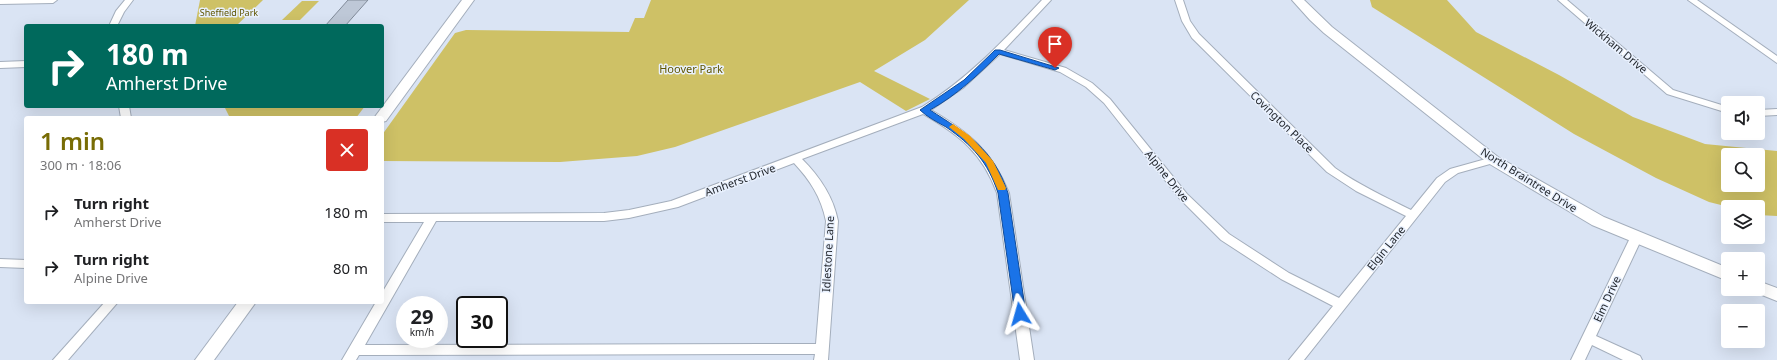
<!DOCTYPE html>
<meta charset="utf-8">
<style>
:root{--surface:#fff;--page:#f2f2f2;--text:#202124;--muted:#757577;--accent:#786c05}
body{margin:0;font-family:"Noto Sans",sans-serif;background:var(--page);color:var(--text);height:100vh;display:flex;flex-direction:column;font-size:15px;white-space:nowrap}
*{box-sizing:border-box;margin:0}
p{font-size:13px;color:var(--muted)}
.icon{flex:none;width:22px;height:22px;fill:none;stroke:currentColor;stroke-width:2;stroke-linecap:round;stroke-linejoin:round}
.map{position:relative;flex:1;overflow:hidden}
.sheet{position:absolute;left:24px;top:116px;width:360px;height:188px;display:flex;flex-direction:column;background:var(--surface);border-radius:4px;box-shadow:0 4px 16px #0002}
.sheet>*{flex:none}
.hud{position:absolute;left:24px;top:24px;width:360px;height:84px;border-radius:4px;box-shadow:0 4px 16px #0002;background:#00695c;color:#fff;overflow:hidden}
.buttons{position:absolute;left:1721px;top:96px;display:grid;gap:8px}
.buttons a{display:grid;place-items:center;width:44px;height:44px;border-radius:4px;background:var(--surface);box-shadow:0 4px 16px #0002;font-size:20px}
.speed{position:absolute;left:396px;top:296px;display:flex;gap:8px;font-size:20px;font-weight:700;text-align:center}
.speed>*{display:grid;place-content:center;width:52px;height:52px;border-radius:50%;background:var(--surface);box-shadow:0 4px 16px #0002;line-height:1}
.speed small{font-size:10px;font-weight:400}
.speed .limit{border:2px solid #111;border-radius:6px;background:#fff;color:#111}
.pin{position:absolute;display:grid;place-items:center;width:34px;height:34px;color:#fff;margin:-41px -17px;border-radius:50% 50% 50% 0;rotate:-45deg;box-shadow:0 0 4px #0007}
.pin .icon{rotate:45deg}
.me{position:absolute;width:44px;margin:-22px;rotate:352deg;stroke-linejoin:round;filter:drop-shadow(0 0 3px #0008)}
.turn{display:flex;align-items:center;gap:14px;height:84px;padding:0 16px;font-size:18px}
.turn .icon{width:52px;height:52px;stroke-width:2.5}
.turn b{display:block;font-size:28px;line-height:34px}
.round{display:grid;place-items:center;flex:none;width:42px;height:42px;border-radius:4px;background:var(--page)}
.summary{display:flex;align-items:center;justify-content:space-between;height:68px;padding:0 16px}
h1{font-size:24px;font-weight:600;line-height:30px;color:var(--accent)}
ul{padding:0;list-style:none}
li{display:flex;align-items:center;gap:12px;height:56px;padding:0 16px}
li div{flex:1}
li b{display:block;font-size:15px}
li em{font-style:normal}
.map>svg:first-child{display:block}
.green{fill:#cec166;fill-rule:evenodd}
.building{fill:#bec8d7;stroke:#818b99}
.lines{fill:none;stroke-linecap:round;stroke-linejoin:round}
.street-casing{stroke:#a4aebc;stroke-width:2}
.secondary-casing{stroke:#a4aebc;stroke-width:2}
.street{fill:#fff;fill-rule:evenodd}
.secondary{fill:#fff;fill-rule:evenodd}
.route{fill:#1a73e8;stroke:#114b97}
.slow{fill:#f59e0b}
.labels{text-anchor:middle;stroke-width:3;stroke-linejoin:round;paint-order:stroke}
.far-park-label{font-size:9px;fill:#605602;stroke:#e9f1fe}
.street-label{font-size:11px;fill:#23272d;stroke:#e9f1fe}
.park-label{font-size:11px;fill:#605602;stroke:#e9f1fe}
</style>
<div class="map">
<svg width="1777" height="360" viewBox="0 0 1777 360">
<rect width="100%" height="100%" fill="#dae4f4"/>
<g class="green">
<polygon points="200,0 263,0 236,26 195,26"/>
<polygon points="651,0 969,0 925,40 874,71 930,99 906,111 860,82 675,147 637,156 560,162 382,161 382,135 455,33 466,30 629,32 635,18 644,18"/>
<path d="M 1370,0 L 1447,0 L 1476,32 L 1559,75 L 1633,117 L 1705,144 L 1777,151 L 1777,216 L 1758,215 L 1758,207 L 1729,207 L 1709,202 L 1656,178 L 1574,134 L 1372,7 ZM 1728,155 L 1758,155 L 1758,185 L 1728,185 Z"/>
<polygon points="302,1 319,1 300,20 282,20"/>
<polygon points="224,106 365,106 356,118 230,118"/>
</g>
<polygon class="building" points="348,0 368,0 345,26 325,26"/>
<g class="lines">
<g class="street-casing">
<g id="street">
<polygon points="0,0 57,0 53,3 0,4"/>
<polygon points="125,0 133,0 124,12 117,26 109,26 116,11"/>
<path d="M 1042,0 L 1051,0 L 1004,50 L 1066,68 L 1092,83 L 1110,99 L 1187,194 L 1229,234 L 1289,273 L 1339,298 L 1406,216 L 1356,191 L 1327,172 L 1192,38 L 1182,21 L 1175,0 L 1183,0 L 1190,21 L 1199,34 L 1335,168 C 1359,185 1385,197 1411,210 L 1437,178 L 1450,169 L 1493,157 L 1498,160 L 1497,162 L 1458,173 L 1445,182 L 1304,360 L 1289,360 L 1333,306 L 1281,279 L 1221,240 L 1179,198 L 1104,103 L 1086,87 L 1060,72 L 1000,54 L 963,88 L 931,110 C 969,132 992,151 1009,193 L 1034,360 L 1020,360 L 997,193 C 982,152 959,135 923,114 L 802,159 C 820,177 833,196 838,221 L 828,360 L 814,360 L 815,354 L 359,355 L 356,360 L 342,360 L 376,302 L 382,302 L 382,293 L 424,222 L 382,222 L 382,214 L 604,213 L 629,210 L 671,201 L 922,107 C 969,78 1005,39 1042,0 ZM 794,163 C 810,180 821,197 826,221 L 816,344 L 365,345 L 436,221 L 604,221 L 629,218 L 678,207 Z"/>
<polygon points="1558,0 1567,0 1673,90 1728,107 1728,113 1667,94"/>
<polygon points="1688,0 1697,0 1777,56 1777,63"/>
<polygon points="26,61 26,67 0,68 0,62"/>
<polygon points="119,106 129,106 131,118 121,118"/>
<polygon points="1777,109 1777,115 1758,116 1758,110"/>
<polygon points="1636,234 1642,238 1596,336 1640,356 1642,360 1623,360 1592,345 1585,360 1571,360 1630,238"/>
<polygon points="0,259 26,260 26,268 0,267"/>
<polygon points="105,302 118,302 68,360 53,360"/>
</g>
</g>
<g class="secondary-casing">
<g id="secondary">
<polygon points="462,0 474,0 386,121 382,122 382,118 374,118"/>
<polygon points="1292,0 1304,0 1332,27 1498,157 1604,217 1728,268 1728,281 1592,225 1488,163 1324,33 1310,20"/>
<polygon points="1758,281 1777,288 1777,301 1752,291 1751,289 1758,289"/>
<polygon points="238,302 256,302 214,360 195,360"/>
</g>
</g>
<use href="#street" class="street"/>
<use href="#secondary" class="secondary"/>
</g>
<path class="route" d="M 995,50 L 1000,50 L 1059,68 L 1055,70 L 999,54 C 978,75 957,95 930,110 C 967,134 993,148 1008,193 L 1026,314 L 1020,318 L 1015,314 L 998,193 C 988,162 972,145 946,127 C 937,122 927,117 920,110 L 964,80 Z"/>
<polygon class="slow" points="953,124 970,136 993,161 1006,188 1005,190 998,190 986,163 964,139 949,127"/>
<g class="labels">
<g class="far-park-label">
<text x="229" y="16">Sheffield Park</text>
</g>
<g class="street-label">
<text transform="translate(1616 46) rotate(40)" y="4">Wickham Drive</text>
<text transform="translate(1282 122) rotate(44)" y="4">Covington Place</text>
<text transform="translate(1167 176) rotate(51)" y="4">Alpine Drive</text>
<text transform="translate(740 180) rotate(-20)" y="4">Amherst Drive</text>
<text transform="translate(1529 180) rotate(32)" y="4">North Braintree Drive</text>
<text transform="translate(1386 248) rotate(-51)" y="4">Elgin Lane</text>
<text transform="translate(828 254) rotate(-87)" y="4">Idlestone Lane</text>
<text transform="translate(1607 299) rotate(-65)" y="4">Elm Drive</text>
</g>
<g class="park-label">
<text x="691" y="73">Hoover Park</text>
</g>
</g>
</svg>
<div class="buttons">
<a><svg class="icon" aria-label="sound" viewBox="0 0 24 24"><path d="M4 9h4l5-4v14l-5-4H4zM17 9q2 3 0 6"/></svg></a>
<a><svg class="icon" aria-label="search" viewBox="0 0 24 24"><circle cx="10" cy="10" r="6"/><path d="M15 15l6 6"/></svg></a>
<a><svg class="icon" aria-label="layers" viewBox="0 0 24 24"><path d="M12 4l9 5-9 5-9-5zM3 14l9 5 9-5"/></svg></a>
<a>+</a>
<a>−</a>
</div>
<div class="speed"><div>29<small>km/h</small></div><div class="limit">30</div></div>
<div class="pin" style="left:1055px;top:68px;background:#d93025"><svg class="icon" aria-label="arrive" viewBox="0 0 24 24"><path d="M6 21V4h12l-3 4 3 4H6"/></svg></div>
<svg class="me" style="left:1020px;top:314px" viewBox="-20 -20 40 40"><path d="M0-17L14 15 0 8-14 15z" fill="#1a73e8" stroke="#fff" stroke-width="4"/></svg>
<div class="hud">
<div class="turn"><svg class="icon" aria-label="right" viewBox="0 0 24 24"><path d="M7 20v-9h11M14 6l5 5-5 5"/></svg><div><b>180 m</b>Amherst Drive</div></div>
</div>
<section class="sheet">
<div class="summary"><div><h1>1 min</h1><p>300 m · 18:06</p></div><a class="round" style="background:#d93025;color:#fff"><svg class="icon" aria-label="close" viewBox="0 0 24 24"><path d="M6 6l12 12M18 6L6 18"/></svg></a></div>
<ul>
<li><svg class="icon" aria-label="right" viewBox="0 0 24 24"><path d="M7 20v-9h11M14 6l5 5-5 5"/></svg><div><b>Turn right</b><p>Amherst Drive</p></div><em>180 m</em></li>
<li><svg class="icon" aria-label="right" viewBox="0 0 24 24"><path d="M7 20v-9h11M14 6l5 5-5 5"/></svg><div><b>Turn right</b><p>Alpine Drive</p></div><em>80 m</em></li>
</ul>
</section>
</div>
